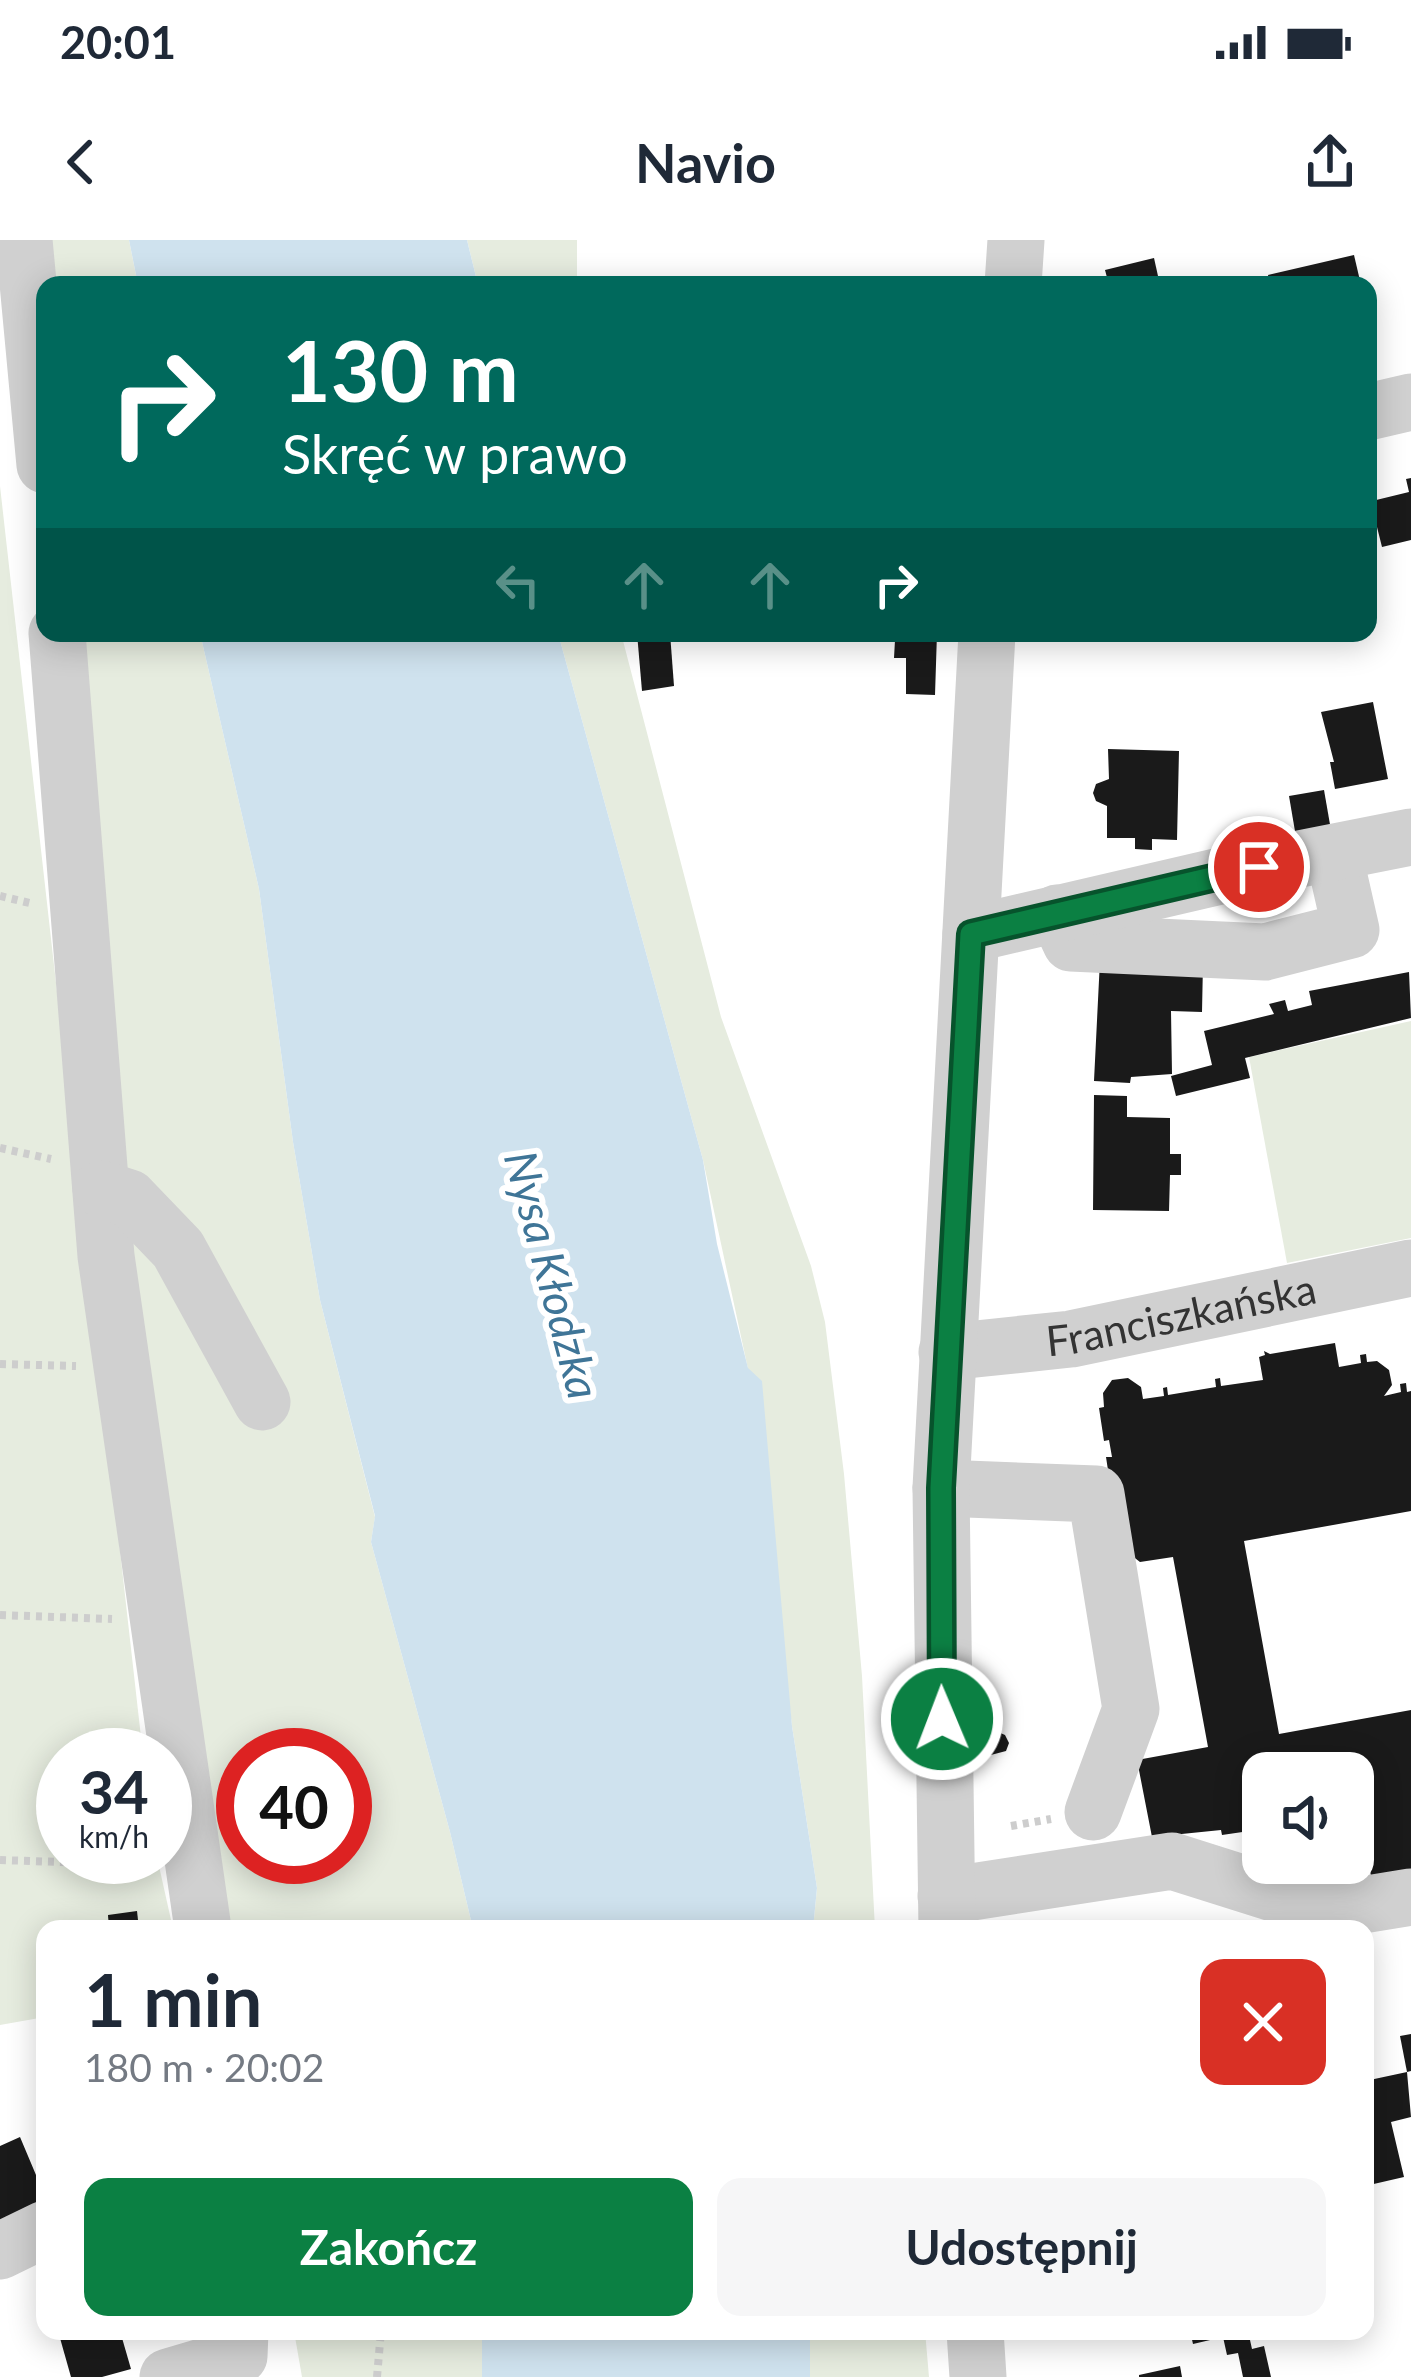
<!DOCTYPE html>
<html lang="pl">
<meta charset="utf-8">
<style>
:root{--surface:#fff;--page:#f6f6f7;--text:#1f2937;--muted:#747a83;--accent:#0b8043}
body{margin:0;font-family:Lato,sans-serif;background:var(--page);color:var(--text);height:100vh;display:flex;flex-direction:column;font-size:45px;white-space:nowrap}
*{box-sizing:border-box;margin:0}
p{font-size:39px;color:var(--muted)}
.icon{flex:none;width:66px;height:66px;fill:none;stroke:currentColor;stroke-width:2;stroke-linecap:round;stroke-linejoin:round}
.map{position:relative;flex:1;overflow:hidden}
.details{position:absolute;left:36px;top:1680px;width:1338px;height:420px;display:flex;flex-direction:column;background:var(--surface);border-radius:24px;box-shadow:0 6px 30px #0003}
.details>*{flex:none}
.guide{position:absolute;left:36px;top:36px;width:1341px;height:366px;border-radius:24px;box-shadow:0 6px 30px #0003;background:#00695c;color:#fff;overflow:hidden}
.buttons{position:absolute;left:1242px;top:1512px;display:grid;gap:24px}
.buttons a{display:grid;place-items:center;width:132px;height:132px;border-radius:24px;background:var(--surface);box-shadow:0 6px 30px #0003;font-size:60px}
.speed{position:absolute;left:36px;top:1488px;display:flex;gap:24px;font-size:60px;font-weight:700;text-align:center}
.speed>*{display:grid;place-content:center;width:156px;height:156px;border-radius:50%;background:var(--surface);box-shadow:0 6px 30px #0003;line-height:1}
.speed small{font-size:30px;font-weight:400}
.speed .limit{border:18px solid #d22;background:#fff;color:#111}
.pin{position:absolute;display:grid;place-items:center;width:102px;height:102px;color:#fff;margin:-51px;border:6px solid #fff;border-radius:50%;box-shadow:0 3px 12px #0007}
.me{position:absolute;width:132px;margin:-66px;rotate:359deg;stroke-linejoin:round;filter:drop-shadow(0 0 9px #0008)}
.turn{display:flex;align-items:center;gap:42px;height:252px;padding:0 48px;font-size:54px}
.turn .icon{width:156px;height:156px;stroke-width:2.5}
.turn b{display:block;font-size:84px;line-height:102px}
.lanes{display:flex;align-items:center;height:114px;padding:0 48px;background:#0003;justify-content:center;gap:60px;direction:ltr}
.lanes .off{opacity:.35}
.round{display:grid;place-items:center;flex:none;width:126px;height:126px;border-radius:24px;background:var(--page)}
.head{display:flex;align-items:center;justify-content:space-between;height:204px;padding:0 48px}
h1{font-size:72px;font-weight:700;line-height:90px}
.button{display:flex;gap:24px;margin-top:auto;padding:24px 48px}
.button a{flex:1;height:138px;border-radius:24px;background:var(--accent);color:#fff;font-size:48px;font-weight:700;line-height:138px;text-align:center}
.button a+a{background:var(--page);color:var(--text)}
.status{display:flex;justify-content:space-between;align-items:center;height:84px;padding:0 60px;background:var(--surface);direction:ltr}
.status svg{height:33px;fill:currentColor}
header{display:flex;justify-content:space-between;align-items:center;height:156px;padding:0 48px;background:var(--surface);font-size:54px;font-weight:700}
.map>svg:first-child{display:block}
.green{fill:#e6ecdf;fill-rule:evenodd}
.water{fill:#cfe2ee}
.building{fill:#1a1a1a}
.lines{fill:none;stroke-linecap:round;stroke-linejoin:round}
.path{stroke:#cdcdcd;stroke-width:8;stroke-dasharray:6 6;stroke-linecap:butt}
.minor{stroke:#d0d0d0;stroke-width:57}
.route-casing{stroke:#07532c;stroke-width:30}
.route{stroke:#0b8043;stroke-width:21}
.labels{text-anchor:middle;stroke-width:12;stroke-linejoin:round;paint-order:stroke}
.street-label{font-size:42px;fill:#333;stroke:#fff}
.water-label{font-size:45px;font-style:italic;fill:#3f7597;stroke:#fff}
</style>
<div class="status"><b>20:01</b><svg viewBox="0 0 49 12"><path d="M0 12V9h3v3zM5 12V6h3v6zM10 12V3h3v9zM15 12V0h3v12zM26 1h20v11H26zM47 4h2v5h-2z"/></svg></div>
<header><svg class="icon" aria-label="back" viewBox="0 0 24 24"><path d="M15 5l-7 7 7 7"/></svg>Navio<svg class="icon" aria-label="share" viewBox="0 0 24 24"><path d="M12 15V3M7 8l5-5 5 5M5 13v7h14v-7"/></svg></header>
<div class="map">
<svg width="1411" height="2137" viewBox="0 0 1411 2137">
<rect width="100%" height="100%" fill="#fff"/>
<g class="green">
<polygon points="39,0 129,0 138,45 45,45"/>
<polygon points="467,0 577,0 577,45 478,45"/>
<polygon points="0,246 143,1515 63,1515 63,1617 157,1617 173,1689 45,1689 45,1777 0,1785"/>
<path d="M 74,393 L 200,393 L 259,649 L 293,902 L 320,1060 L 375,1277 L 371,1302 L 450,1592 L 473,1689 L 230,1689 L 122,984 ZM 243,1515 L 345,1515 L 345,1617 L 243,1617 Z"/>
<polygon points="558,393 621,393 721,777 811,1026 825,1082 844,1234 862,1436 875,1689 813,1689 817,1648 792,1486 748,1129 703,920"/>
<polygon points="1411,781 1411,998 1287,1023 1249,817"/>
<polygon points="294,2091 482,2091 482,2137 302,2137"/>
<polygon points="810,2091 925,2091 929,2137 810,2137"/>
</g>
<g class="water">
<polygon points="129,0 467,0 478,45 138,45"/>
<polygon points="200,393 558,393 703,920 717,1004 748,1128 762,1141 792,1486 817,1648 813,1689 473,1689 450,1592 371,1302 375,1276 320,1060 293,902 259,649"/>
<rect x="482" y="2091" width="328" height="46"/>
</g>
<g class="building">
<polygon points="1354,15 1361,45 1270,45 1268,35"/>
<polygon points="1154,18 1160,45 1109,45 1105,30"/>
<polygon points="1411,238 1411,300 1382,307 1376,283 1371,284 1368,262 1409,252 1406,239"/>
<polygon points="637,393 670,393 674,446 642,451"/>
<polygon points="908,393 937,393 935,455 906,454 906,418 894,418 895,400 907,401"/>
<polygon points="1373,462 1388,539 1335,549 1330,522 1334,522 1321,472"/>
<polygon points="1108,509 1179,511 1177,600 1152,599 1152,610 1135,609 1135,598 1107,598 1107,566 1096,561 1093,553 1096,544 1109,539"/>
<polygon points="1324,550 1332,596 1297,603 1289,556"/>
<polygon points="1100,720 1203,723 1202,772 1171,771 1172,834 1131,837 1130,843 1094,841"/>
<polygon points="1409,732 1411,778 1245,818 1250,838 1176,856 1171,836 1212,825 1204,791 1274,774 1269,764 1285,760 1288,771 1312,765 1309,751"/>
<polygon points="1094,855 1127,856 1127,877 1170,878 1170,914 1181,914 1181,935 1170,935 1169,971 1093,970"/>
<polygon points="1335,1103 1339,1127 1361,1123 1360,1115 1366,1114 1367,1122 1377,1121 1389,1130 1392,1145 1384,1156 1401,1152 1400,1144 1406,1143 1407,1152 1411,1151 1411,1271 1244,1301 1279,1494 1411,1470 1411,1649 1374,1655 1359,1562 1353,1563 1353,1533 1263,1533 1263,1589 1222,1595 1221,1590 1152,1597 1137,1520 1208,1507 1173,1317 1140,1322 1127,1312 1111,1250 1106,1217 1112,1217 1109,1200 1104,1201 1099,1168 1104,1167 1103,1153 1112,1140 1128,1138 1141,1147 1143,1159 1164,1156 1163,1148 1167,1147 1168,1155 1216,1147 1215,1139 1220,1138 1221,1146 1263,1140 1259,1117 1265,1115 1264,1111 1270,1114"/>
<polygon points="998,1492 1005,1495 1009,1503 1006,1511 987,1516 985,1493"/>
<polygon points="137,1671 139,1689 109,1689 108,1675"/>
<polygon points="1411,1794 1411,1831 1407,1832 1400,1796"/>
<polygon points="1407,1832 1411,1877 1391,1882 1404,1937 1365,1946 1365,1841"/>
<polygon points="20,1897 36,1935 45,1931 45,1972 0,1985 0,1906"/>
<polygon points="58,2091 120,2091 131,2129 102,2137 71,2137"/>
<polygon points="1190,2091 1248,2091 1252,2109 1264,2106 1271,2137 1243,2137 1238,2113 1227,2115 1223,2097 1193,2104"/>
<polygon points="1180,2126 1182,2137 1139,2137 1139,2135"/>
</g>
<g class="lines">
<g class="path">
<polyline points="0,656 34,664"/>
<polyline points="0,908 51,919"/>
<polyline points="0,1124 76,1126"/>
<polyline points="0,1375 112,1379"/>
<polyline points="1011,1586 1051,1579"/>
<polyline points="0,1620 149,1625"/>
<polyline points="37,1790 45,1788"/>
<polyline points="377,2137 381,2091"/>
</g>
<g class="minor">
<polyline points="24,0 45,225"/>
<polyline points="1013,45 1016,0"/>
<polyline points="1368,172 1411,162"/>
<polyline points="57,393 106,1016 203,1689"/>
<polyline points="1057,673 1071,703 1265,712 1351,690 1334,615"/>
<polyline points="971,694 1259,627 1411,597"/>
<polyline points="101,949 129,958 178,1009 262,1162"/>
<path id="s1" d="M 947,1112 L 1071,1099 L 1411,1028"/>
<polyline points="941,1248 1096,1254 1131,1469 1093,1572"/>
<polyline points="946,1656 1172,1621 1295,1660 1368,1664 1411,1657"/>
<polyline points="947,1689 941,1248 987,393"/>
<polyline points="0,2011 45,1989"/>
<polyline points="975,2091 978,2137"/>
<polyline points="168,2137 239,2116 240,2091"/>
</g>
</g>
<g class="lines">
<g class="route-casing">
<polyline id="route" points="942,1479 941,1248 971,694 1259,627"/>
</g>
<use href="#route" class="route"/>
</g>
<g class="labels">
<g class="street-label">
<text dy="15" stroke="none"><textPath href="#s1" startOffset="237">Franciszkańska</textPath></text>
</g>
<g class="water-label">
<text transform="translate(552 1035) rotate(75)" y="16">Nysa Kłodzka</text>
</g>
</g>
</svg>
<div class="buttons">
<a><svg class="icon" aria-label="sound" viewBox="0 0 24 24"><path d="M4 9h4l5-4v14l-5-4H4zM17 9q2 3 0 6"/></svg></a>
</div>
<div class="speed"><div>34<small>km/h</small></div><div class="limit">40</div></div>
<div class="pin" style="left:1259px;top:627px;background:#d93025"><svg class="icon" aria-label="arrive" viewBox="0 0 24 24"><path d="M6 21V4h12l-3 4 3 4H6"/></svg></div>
<svg class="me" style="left:942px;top:1479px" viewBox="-20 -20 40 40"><circle r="17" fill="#0b8043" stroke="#fff" stroke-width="3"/><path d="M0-11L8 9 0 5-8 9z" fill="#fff"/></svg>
<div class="guide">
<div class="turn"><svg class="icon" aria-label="right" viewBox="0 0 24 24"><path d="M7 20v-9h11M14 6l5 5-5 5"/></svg><div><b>130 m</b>Skręć w prawo</div></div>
<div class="lanes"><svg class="icon off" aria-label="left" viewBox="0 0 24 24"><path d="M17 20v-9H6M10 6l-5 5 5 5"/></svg><svg class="icon off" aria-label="ahead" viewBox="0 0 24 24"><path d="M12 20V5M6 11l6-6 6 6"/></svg><svg class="icon off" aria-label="ahead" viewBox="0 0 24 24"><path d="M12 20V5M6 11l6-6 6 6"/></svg><svg class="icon" aria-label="right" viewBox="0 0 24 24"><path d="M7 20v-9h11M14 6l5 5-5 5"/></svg></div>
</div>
<section class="details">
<div class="head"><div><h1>1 min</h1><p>180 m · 20:02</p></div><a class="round" style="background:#d93025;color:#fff"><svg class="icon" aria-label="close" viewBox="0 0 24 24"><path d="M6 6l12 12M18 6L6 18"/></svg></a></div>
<div class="button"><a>Zakończ</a><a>Udostępnij</a></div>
</section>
</div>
